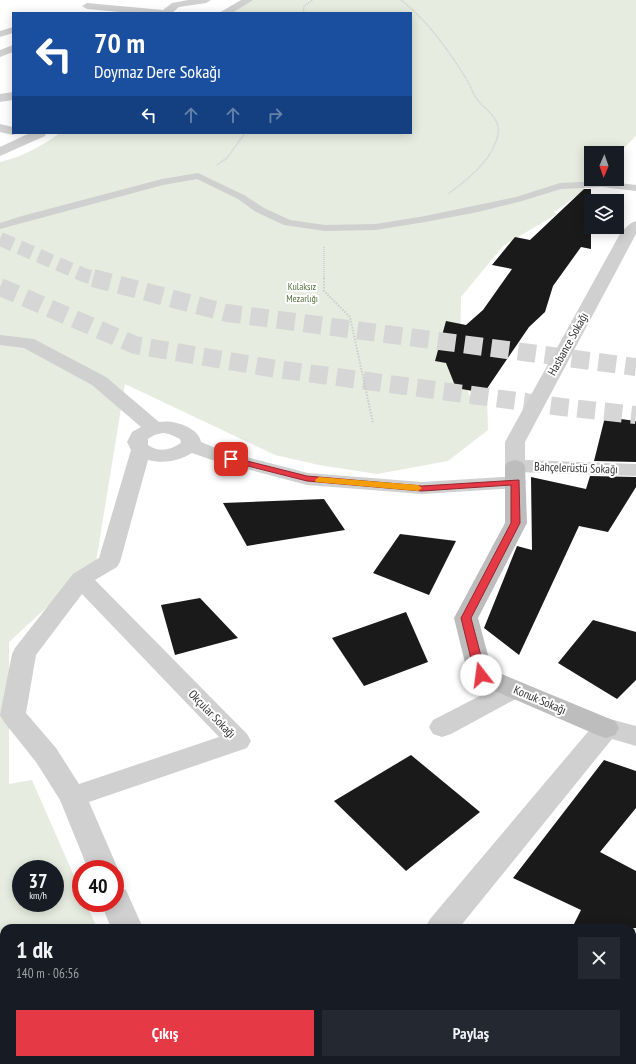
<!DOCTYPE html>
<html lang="tr">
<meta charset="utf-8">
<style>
:root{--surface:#171b24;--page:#242831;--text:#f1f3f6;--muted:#9ea1a6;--accent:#e63946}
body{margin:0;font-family:"PT Sans Narrow",sans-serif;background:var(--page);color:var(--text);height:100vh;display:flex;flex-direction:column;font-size:15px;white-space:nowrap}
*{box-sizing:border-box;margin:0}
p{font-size:13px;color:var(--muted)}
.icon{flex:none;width:22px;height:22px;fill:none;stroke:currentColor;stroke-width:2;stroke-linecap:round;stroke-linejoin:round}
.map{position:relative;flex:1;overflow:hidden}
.drawer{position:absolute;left:0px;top:924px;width:636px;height:140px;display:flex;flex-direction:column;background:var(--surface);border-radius:12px 12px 0 0;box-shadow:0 2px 10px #0003}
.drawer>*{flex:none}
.guide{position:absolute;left:12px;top:12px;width:400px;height:122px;border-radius:0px;box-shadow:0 2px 10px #0003;background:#1a4fa0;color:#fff;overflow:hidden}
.needle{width:26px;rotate:182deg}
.buttons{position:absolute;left:584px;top:146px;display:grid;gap:8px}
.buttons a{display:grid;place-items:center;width:40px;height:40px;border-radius:0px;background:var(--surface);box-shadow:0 2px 10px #0003;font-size:20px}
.speed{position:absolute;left:12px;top:860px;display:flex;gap:8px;font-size:20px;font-weight:700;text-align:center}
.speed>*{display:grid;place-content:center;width:52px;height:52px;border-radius:50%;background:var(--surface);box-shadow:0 2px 10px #0003;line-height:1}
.speed small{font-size:10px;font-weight:400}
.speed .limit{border:6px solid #d22;background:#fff;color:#111}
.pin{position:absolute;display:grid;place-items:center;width:34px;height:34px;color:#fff;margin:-17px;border-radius:8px;box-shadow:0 2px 6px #0006}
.me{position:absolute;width:44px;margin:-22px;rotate:345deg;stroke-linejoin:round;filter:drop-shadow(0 0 3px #0008)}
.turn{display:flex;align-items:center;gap:14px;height:84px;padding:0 16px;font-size:18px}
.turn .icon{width:52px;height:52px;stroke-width:2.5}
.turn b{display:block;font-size:28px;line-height:34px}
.lanes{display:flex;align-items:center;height:38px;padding:0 16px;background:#0003;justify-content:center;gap:20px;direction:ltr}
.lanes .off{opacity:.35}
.round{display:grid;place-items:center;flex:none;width:42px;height:42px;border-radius:0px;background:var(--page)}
.head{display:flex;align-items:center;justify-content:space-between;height:68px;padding:0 16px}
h1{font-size:24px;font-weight:600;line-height:30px}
.primary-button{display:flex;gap:8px;margin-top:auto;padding:8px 16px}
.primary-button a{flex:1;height:46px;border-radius:0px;background:var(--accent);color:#fff;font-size:16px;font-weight:600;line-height:46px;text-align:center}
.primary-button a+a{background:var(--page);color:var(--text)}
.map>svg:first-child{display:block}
.green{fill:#e6ecdf;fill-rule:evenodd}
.building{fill:#1a1a1a}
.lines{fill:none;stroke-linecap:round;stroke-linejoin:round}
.primary-tunnel-far1{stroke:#d6d6d6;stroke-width:14;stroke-dasharray:14 7;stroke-linecap:butt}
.primary-tunnel{stroke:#d6d6d6;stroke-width:18;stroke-dasharray:18 9;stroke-linecap:butt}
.path-far1{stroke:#cdcdcd;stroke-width:1.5;stroke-dasharray:1 1;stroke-linecap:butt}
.path{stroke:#cdcdcd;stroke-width:2;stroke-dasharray:1.5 1.5;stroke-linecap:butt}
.lane{fill:#d0d0d0;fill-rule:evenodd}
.street{fill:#d0d0d0;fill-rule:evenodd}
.secondary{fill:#bdbdbd;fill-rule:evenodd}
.route{fill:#e63946;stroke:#96252e}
.slow{fill:#f59e0b}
.labels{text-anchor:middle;stroke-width:4;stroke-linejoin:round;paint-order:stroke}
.far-park-label{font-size:10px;fill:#56703f;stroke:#fff}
.street-label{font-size:12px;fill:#333;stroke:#fff}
</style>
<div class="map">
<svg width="636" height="1064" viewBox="0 0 636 1064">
<rect width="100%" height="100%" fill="#fff"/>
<path class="green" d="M 251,0 L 636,0 L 636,136 L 617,155 L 617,153 L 591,153 L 591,179 L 593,179 L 578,195 L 554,212 L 557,214 L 503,246 L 461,297 L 460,353 L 469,395 L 487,399 L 488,430 L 448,461 L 377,474 L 319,465 L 275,455 L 125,384 L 96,562 L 9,642 L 9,784 L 32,780 L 81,892 L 81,903 L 86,903 L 97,928 L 4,928 L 4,1060 L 155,1060 L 156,1064 L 0,1064 L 0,162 C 22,157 42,146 60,133 L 411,133 L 411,13 L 228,13 ZM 21,869 L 55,869 L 55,903 L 21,903 Z"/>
<g class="building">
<polygon points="584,189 591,189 591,249 581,247 553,286 545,312 529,327 484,393 456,388 446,363 435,361 446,321 466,325 483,310 512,269 492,265 515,237 530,240"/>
<polygon points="605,417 636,421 636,462 594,461"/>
<polygon points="590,476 636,477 636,487 608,532 579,526 519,655 484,628 517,546 532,550 531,477 586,489"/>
<polygon points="324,499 345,530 247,546 223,503"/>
<polygon points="400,534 456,541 429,595 373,573"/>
<polygon points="200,598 238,638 175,655 161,605"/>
<polygon points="406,612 428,662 364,686 332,638"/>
<polygon points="593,620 636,632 636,680 617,699 558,663"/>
<polygon points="411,755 480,812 406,871 334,801"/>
<polygon points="604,760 636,771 636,808 600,852 636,871 636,928 572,928 581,910 513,878"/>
</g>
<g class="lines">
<polyline class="primary-tunnel-far1" points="0,239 84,275 97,279"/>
<g class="primary-tunnel">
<polyline points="93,278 227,313 636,367"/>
<polyline points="0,287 135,345 277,369 562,407 636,415"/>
</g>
<g class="path-far1">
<path d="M 401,0 C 429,22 448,50 467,80 C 471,86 472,93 477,99 C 485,110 501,118 498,134 C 493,160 468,179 448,194"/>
<polyline points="303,13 304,6 313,0"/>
<polyline points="217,165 227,158 245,133"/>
<polyline points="324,247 324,279"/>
</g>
<polyline class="path" points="324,278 324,291 350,317 373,423"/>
<polygon class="lane" points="198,173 244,195 264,208 290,220 325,225 376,224 425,216 516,197 560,183 602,181 636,185 636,191 602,187 561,189 522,201 478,212 425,222 376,230 325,231 284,225 256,212 238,199 197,179 163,185 0,229 0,223 22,216 162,179"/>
<g class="street">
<polygon points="188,0 211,0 206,3 179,7 172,13 131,13 87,9 82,6 87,3 163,10 172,3"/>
<polygon points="241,0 253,0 232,13 219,13"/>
<polygon points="13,27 13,33 0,37 0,31"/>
<polygon points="13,45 13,52 0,57 0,50"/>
<polygon points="13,92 13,100 0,102 0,94"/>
<polygon points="0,124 13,127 13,133 18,133 13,135 0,132"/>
<polygon points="30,133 46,133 45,136 0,156 0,147"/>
<polygon points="636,221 636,234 525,442 525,460 636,464 636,476 515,472 508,470 505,466 505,442 621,232 631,223"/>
<path d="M 0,335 L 34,339 L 106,377 L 159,422 C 172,419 199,427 201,442 L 223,451 L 308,473 L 422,482 L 516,476 L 523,478 L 526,482 L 523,486 L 516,488 L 422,494 L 307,485 L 209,459 L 192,453 C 179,461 163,464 148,460 L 120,562 L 117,567 L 95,580 L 247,734 L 251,741 L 247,748 L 89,802 L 118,869 L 115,875 L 115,869 L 88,869 L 60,800 L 36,762 L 4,722 L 0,715 L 12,654 L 15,648 L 73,574 L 99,558 L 131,450 L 127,442 L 132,432 L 141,427 L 92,385 L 24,348 L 0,345 ZM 163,433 L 169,434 L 180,439 L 181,443 C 170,450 160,453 148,445 L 148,439 L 154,435 ZM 82,594 L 219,737 L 79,784 L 56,748 L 26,713 L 36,655 Z"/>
<polygon points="514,680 523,683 527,689 523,695 451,734 442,737 433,734 429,727 433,720 505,683"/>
<polygon points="606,718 636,726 636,746 612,739 459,928 425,928 430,919 597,721"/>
<polygon points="115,886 126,890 143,928 111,928 101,903 115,903"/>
<polygon points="165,1060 199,1060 201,1064 167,1064"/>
<rect x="388" y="1060" width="34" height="4"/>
</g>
<polygon class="secondary" points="515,460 522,462 525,466 527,523 478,618 492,670 615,721 619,728 615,735 606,738 597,735 472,681 468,675 454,618 505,523 505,466 508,462"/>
</g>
<polygon class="route" points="231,457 307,476 422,486 519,480 520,523 471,618 486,675 484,677 477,677 475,675 461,618 511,523 511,485 422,491 307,481 228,461 227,459 228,458"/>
<polygon class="slow" points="319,477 418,485 422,488 418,491 316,482 315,480"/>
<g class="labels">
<g class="far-park-label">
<text x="302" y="290">Kulaksız<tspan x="302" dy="12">Mezarlığı</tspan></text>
</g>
<g class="street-label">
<text transform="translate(568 344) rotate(-61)" y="4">Hasbance Sokağı</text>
<text transform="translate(576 468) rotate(2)" y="4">Bahçelerüstü Sokağı</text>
<text transform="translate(540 700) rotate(23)" y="4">Konuk Sokağı</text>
<text transform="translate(212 714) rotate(46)" y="4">Okçular Sokağı</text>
</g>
</g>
</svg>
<div class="buttons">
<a><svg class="needle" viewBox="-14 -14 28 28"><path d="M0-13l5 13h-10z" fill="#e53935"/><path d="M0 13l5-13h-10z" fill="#9ea1a6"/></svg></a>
<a><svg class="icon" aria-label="layers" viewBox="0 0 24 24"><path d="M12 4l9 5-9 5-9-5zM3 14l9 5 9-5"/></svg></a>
</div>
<div class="speed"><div>37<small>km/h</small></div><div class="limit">40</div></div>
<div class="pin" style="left:231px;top:459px;background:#d93025"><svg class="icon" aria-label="arrive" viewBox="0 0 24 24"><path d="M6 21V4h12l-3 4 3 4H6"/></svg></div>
<svg class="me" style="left:481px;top:675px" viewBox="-20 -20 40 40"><circle r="19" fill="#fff"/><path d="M0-13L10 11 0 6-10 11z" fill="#e63946"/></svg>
<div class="guide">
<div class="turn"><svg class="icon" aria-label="left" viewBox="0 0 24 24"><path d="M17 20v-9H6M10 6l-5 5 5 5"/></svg><div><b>70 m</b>Doymaz Dere Sokağı</div></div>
<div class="lanes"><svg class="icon" aria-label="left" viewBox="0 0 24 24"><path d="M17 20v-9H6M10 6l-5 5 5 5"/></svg><svg class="icon off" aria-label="ahead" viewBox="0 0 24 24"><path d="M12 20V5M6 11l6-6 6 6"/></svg><svg class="icon off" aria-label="ahead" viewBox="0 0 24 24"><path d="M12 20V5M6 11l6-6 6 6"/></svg><svg class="icon off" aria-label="right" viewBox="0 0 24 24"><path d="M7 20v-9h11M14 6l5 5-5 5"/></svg></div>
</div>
<section class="drawer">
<div class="head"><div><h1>1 dk</h1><p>140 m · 06:56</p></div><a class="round"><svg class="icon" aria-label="close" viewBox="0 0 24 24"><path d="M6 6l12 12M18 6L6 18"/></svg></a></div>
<div class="primary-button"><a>Çıkış</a><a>Paylaş</a></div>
</section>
</div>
